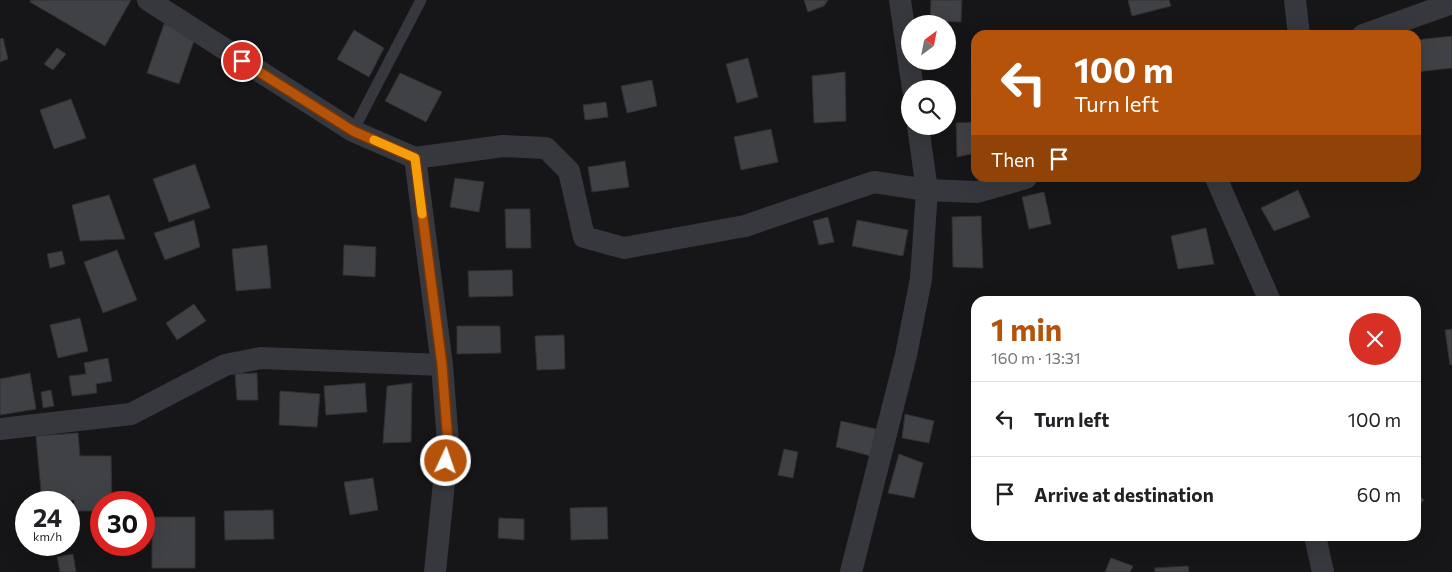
<!DOCTYPE html>
<meta charset="utf-8">
<style>
:root{--surface:#fff;--page:#f6f6f6;--text:#202124;--muted:#757577;--line:#e0e0e0;--accent:#b45309}
body{margin:0;font-family:Commissioner,sans-serif;background:var(--page);color:var(--text);height:100vh;display:flex;flex-direction:column;font-size:19px;white-space:nowrap}
*{box-sizing:border-box;margin:0}
p{font-size:16px;color:var(--muted)}
.icon{flex:none;width:28px;height:28px;fill:none;stroke:currentColor;stroke-width:2;stroke-linecap:round;stroke-linejoin:round}
.map{position:relative;flex:1;overflow:hidden}
.side{position:absolute;left:971px;top:296px;width:450px;height:245px;display:flex;flex-direction:column;background:var(--surface);border-radius:15px;box-shadow:0 5px 20px #0002}
.side>*{flex:none}
.guide{position:absolute;left:971px;top:30px;width:450px;height:152px;border-radius:15px;box-shadow:0 5px 20px #0002;background:#b45309;color:#fff;overflow:hidden}
.needle{width:32px;rotate:32deg}
.controls{position:absolute;left:901px;top:15px;display:grid;gap:10px}
.controls a{display:grid;place-items:center;width:55px;height:55px;border-radius:50%;background:var(--surface);box-shadow:0 5px 20px #0002;font-size:25px}
.speed{position:absolute;left:15px;top:491px;display:flex;gap:10px;font-size:25px;font-weight:700;text-align:center}
.speed>*{display:grid;place-content:center;width:65px;height:65px;border-radius:50%;background:var(--surface);box-shadow:0 5px 20px #0002;line-height:1}
.speed small{font-size:12px;font-weight:400}
.speed .limit{border:8px solid #d22;background:#fff;color:#111}
.pin{position:absolute;display:grid;place-items:center;width:42px;height:42px;color:#fff;margin:-21px;border:2px solid #fff;border-radius:50%;box-shadow:0 1px 5px #0007}
.me{position:absolute;width:55px;margin:-28px;rotate:3deg;stroke-linejoin:round;filter:drop-shadow(0 0 4px #0008)}
.turn{display:flex;align-items:center;gap:18px;height:105px;padding:0 20px;font-size:22px}
.turn .icon{width:65px;height:65px;stroke-width:2.5}
.turn b{display:block;font-size:35px;line-height:42px}
.then{display:flex;align-items:center;height:48px;padding:0 20px;background:#0003;gap:10px;font-size:19px}
.round{display:grid;place-items:center;flex:none;width:52px;height:52px;border-radius:26px;background:var(--page)}
.summary{display:flex;align-items:center;justify-content:space-between;height:85px;padding:0 20px}
h1{font-size:30px;font-weight:700;line-height:38px;color:var(--accent)}
ul{padding:0;list-style:none}
li{display:flex;align-items:center;gap:15px;height:75px;padding:0 20px;border-top:1px solid var(--line)}
li div{flex:1}
li b{display:block;font-size:19px}
li em{font-style:normal}
.map>svg:first-child{display:block}
.building{fill:#404145;stroke:#303034}
.lines{fill:none;stroke-linecap:round;stroke-linejoin:round}
.service{stroke:#37383d;stroke-width:11}
.minor{stroke:#37383d;stroke-width:22}
.route-casing{stroke:#753606;stroke-width:12}
.route{stroke:#b45309;stroke-width:9}
.slow{stroke:#f59e0b;stroke-width:9}
</style>
<div class="map">
<svg width="1452" height="572" viewBox="0 0 1452 572">
<rect width="100%" height="100%" fill="#161618"/>
<g class="building">
<polygon points="31,0 131,0 105,46 30,2"/>
<polygon points="804,0 828,0 824,6 808,12"/>
<polygon points="931,0 962,0 961,22 930,21"/>
<polygon points="1128,0 1169,0 1171,6 1132,16"/>
<polygon points="164,24 196,35 179,84 147,73"/>
<polygon points="354,30 384,48 369,77 337,59"/>
<polygon points="1452,36 1452,68 1416,72 1416,40"/>
<polygon points="3,38 8,59 0,62 0,39"/>
<polygon points="57,48 66,54 53,70 44,64"/>
<polygon points="748,58 758,97 737,103 726,64"/>
<polygon points="845,72 846,121 814,123 812,76"/>
<polygon points="400,73 442,92 426,122 385,101"/>
<polygon points="652,80 657,106 627,113 621,86"/>
<polygon points="71,99 86,138 54,149 40,110"/>
<polygon points="606,102 608,117 585,120 583,105"/>
<polygon points="976,122 976,153 957,157 956,123"/>
<polygon points="771,129 778,162 741,170 734,137"/>
<polygon points="625,161 629,187 592,192 588,167"/>
<polygon points="195,164 210,208 169,222 153,179"/>
<polygon points="455,178 484,182 479,212 450,207"/>
<polygon points="1298,190 1310,217 1274,231 1261,208"/>
<polygon points="1044,192 1051,224 1029,229 1022,197"/>
<polygon points="109,195 125,239 80,241 72,205"/>
<polygon points="505,209 530,209 531,248 506,248"/>
<polygon points="981,216 983,268 953,267 952,217"/>
<polygon points="828,217 834,242 819,245 813,221"/>
<polygon points="194,220 200,247 165,260 154,233"/>
<polygon points="857,220 908,230 903,256 852,246"/>
<polygon points="1206,228 1214,264 1178,269 1171,236"/>
<polygon points="267,245 271,288 236,291 232,249"/>
<polygon points="344,245 376,247 375,277 343,275"/>
<polygon points="117,250 137,300 103,313 84,262"/>
<polygon points="62,251 65,264 50,268 47,254"/>
<polygon points="512,270 513,296 469,297 468,271"/>
<polygon points="194,304 206,321 177,340 166,323"/>
<polygon points="80,318 88,351 58,358 50,325"/>
<polygon points="457,326 500,326 501,353 457,354"/>
<polygon points="1452,329 1452,364 1450,365 1445,330"/>
<polygon points="564,335 565,369 537,370 535,336"/>
<polygon points="108,358 112,381 96,384 97,393 72,396 69,376 86,374 84,363"/>
<polygon points="30,373 36,409 0,415 0,379"/>
<polygon points="257,373 258,400 237,400 235,374"/>
<polygon points="365,383 367,412 326,415 324,386"/>
<polygon points="412,383 411,442 383,443 387,386"/>
<polygon points="51,390 54,406 43,408 41,392"/>
<polygon points="280,391 320,394 317,427 279,425"/>
<polygon points="905,414 934,421 929,443 902,438"/>
<polygon points="841,421 876,429 871,456 836,447"/>
<polygon points="78,433 80,456 111,456 112,502 101,502 101,511 74,511 74,500 42,502 36,436"/>
<polygon points="784,449 798,452 793,478 778,475"/>
<polygon points="899,454 923,463 914,498 888,493"/>
<polygon points="373,478 378,510 350,515 344,482"/>
<polygon points="1416,493 1424,500 1416,509"/>
<polygon points="607,507 608,539 571,540 570,508"/>
<polygon points="273,510 274,539 225,540 224,511"/>
<rect x="152" y="517" width="43" height="51"/>
<polygon points="499,518 524,519 524,540 498,538"/>
<polygon points="73,554 76,572 60,572 57,557"/>
<polygon points="1111,558 1133,566 1130,572 1105,572"/>
<polygon points="1188,566 1189,572 1155,572 1155,568"/>
</g>
<g class="lines">
<polyline class="service" points="353,131 421,0"/>
<g class="minor">
<polyline points="148,0 353,131 415,158 503,146 546,148 569,171 584,237 624,248 745,226 874,182 927,190 977,192 1026,178"/>
<polyline points="900,0 913,89"/>
<polyline points="1295,0 1299,35"/>
<polyline points="1363,35 1452,3"/>
<polyline points="415,158 442,365 448,443 435,572"/>
<polyline points="1216,178 1270,301"/>
<polyline points="0,429 131,414 225,365 261,358 442,365"/>
<polyline points="1315,536 1323,572"/>
<polyline points="851,572 906,355 921,279 927,190 918,126"/>
</g>
</g>
<g class="lines">
<g class="route-casing">
<polyline id="route" points="242,61 353,131 415,158 442,365 448,443 446,461"/>
</g>
<use href="#route" class="route"/>
<polyline class="slow" points="374,140 415,158 422,214"/>
</g>
</svg>
<div class="controls">
<a><svg class="needle" viewBox="-14 -14 28 28"><path d="M0-13l5 13h-10z" fill="#e53935"/><path d="M0 13l5-13h-10z" fill="#757577"/></svg></a>
<a><svg class="icon" aria-label="search" viewBox="0 0 24 24"><circle cx="10" cy="10" r="6"/><path d="M15 15l6 6"/></svg></a>
</div>
<div class="speed"><div>24<small>km/h</small></div><div class="limit">30</div></div>
<div class="pin" style="left:242px;top:61px;background:#d93025"><svg class="icon" aria-label="arrive" viewBox="0 0 24 24"><path d="M6 21V4h12l-3 4 3 4H6"/></svg></div>
<svg class="me" style="left:446px;top:461px" viewBox="-20 -20 40 40"><circle r="17" fill="#b45309" stroke="#fff" stroke-width="3"/><path d="M0-11L8 9 0 5-8 9z" fill="#fff"/></svg>
<div class="guide">
<div class="turn"><svg class="icon" aria-label="left" viewBox="0 0 24 24"><path d="M17 20v-9H6M10 6l-5 5 5 5"/></svg><div><b>100 m</b>Turn left</div></div>
<div class="then">Then<svg class="icon" aria-label="arrive" viewBox="0 0 24 24"><path d="M6 21V4h12l-3 4 3 4H6"/></svg></div>
</div>
<section class="side">
<div class="summary"><div><h1>1 min</h1><p>160 m · 13:31</p></div><a class="round" style="background:#d93025;color:#fff"><svg class="icon" aria-label="close" viewBox="0 0 24 24"><path d="M6 6l12 12M18 6L6 18"/></svg></a></div>
<ul>
<li><svg class="icon" aria-label="left" viewBox="0 0 24 24"><path d="M17 20v-9H6M10 6l-5 5 5 5"/></svg><div><b>Turn left</b></div><em>100 m</em></li>
<li><svg class="icon" aria-label="arrive" viewBox="0 0 24 24"><path d="M6 21V4h12l-3 4 3 4H6"/></svg><div><b>Arrive at destination</b></div><em>60 m</em></li>
</ul>
</section>
</div>
